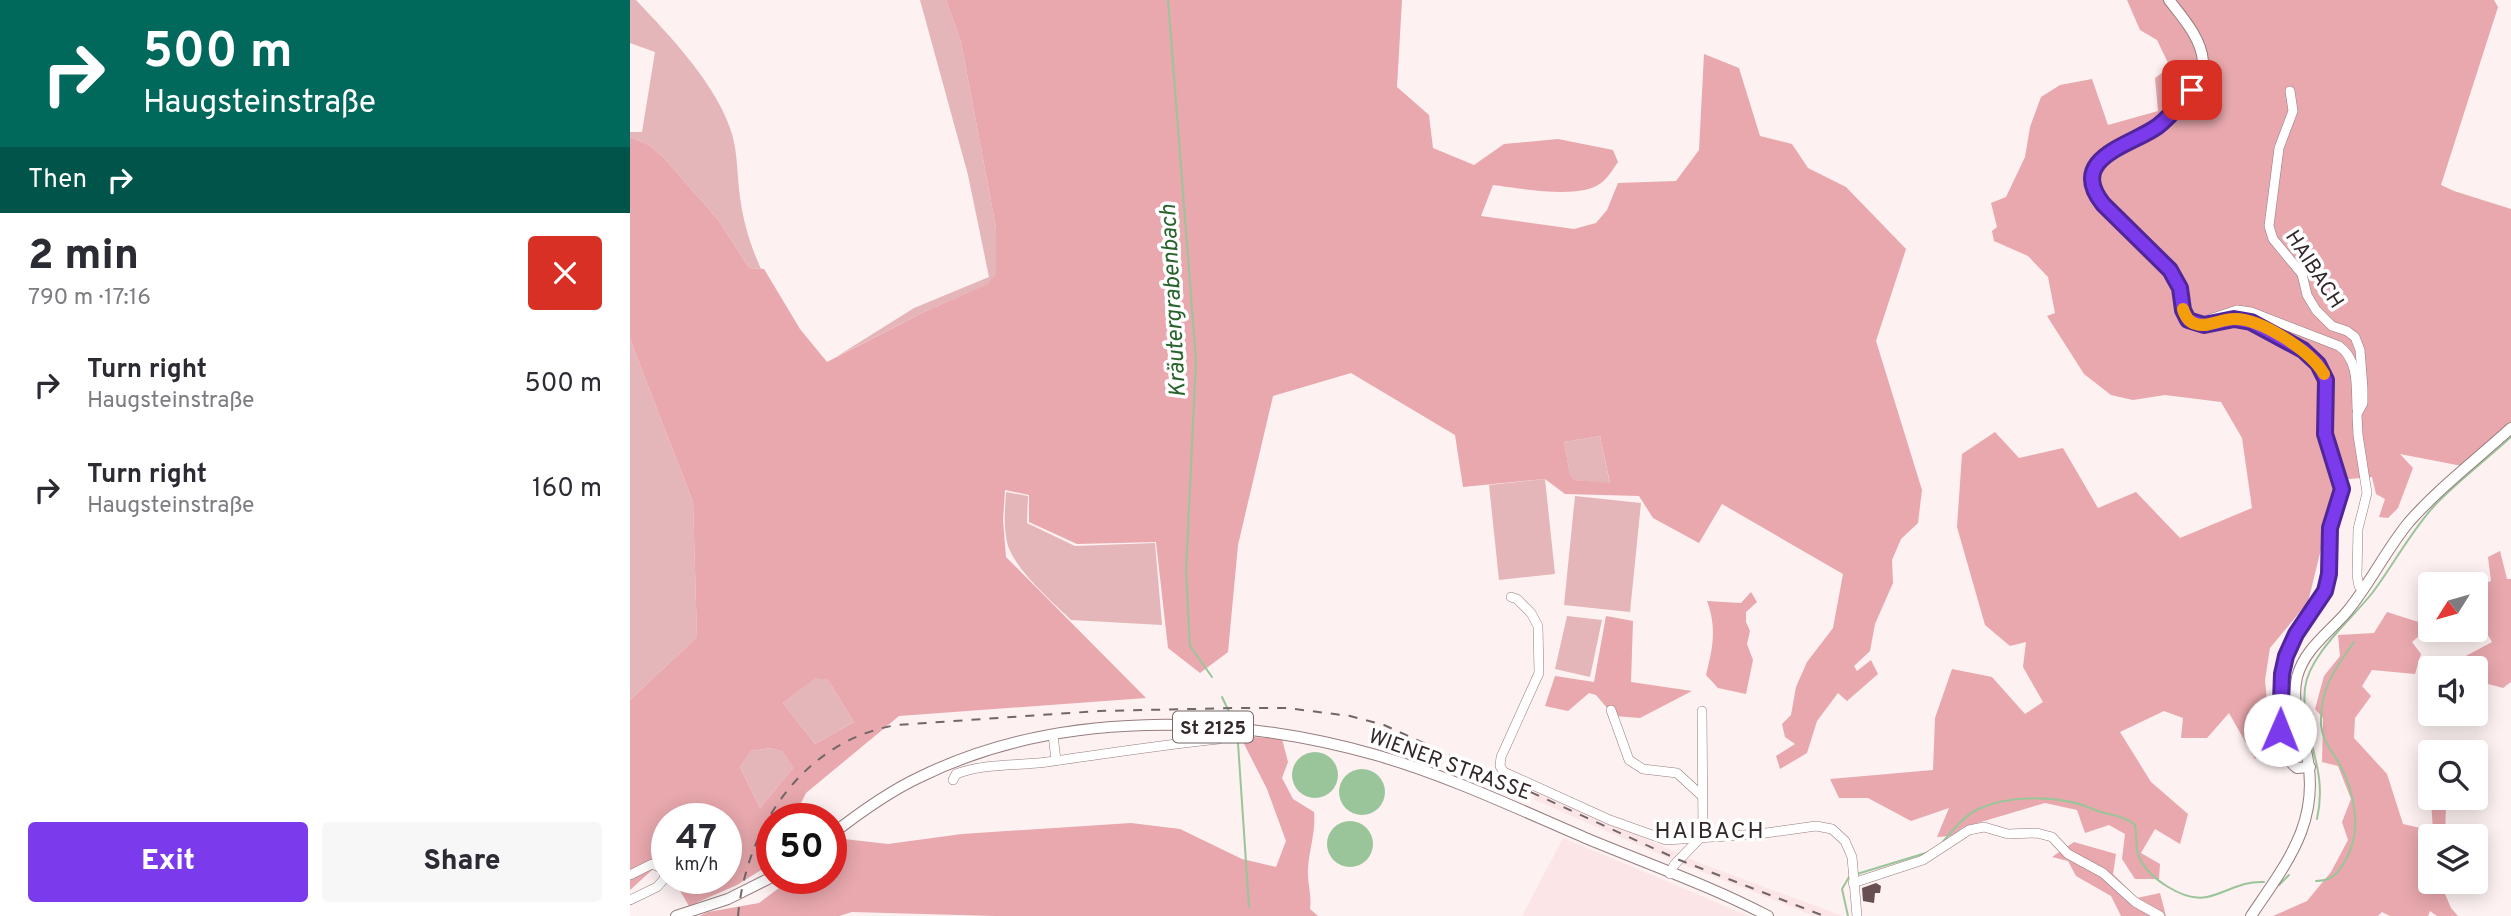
<!DOCTYPE html>
<meta charset="utf-8">
<style>
:root{--surface:#fff;--page:#f7f7f7;--text:#2b2b33;--muted:#7c7c81;--accent:#7c3aed}
body{margin:0;font-family:Overpass,sans-serif;background:var(--page);color:var(--text);height:100vh;display:flex;flex-direction:column;font-size:26px;white-space:nowrap}
*{box-sizing:border-box;margin:0}
p{font-size:23px;color:var(--muted)}
.icon{flex:none;width:38px;height:38px;fill:none;stroke:currentColor;stroke-width:2;stroke-linecap:round;stroke-linejoin:round}
.map{position:relative;flex:1;overflow:hidden}
.details{display:flex;flex-direction:column;background:var(--surface);width:630px}
.details>*{flex:none}
.banner{background:#00695c;color:#fff;overflow:hidden}
.needle{width:46px;rotate:233deg}
.controls{position:absolute;left:1788px;top:572px;display:grid;gap:14px}
.controls a{display:grid;place-items:center;width:70px;height:70px;border-radius:7px;background:var(--surface);box-shadow:0 4px 18px #0003;font-size:35px}
.speed{position:absolute;left:21px;top:803px;display:flex;gap:14px;font-size:35px;font-weight:700;text-align:center}
.speed>*{display:grid;place-content:center;width:91px;height:91px;border-radius:50%;background:var(--surface);box-shadow:0 4px 18px #0003;line-height:1}
.speed small{font-size:18px;font-weight:400}
.speed .limit{border:10px solid #d22;background:#fff;color:#111}
.pin{position:absolute;display:grid;place-items:center;width:60px;height:60px;color:#fff;margin:-30px;border-radius:14px;box-shadow:0 4px 10px #0006}
.me{position:absolute;width:77px;margin:-38px;rotate:1deg;stroke-linejoin:round;filter:drop-shadow(0 0 5px #0008)}
.turn{display:flex;align-items:center;gap:24px;height:147px;padding:0 28px;font-size:32px}
.turn .icon{width:91px;height:91px;stroke-width:2.5}
.turn b{display:block;font-size:49px;line-height:60px}
.then{display:flex;align-items:center;height:66px;padding:0 28px;background:#0003;gap:14px;font-size:26px}
.round{display:grid;place-items:center;flex:none;width:74px;height:74px;border-radius:7px;background:var(--page)}
.summary{display:flex;align-items:center;justify-content:space-between;height:119px;padding:0 28px}
h1{font-size:42px;font-weight:800;line-height:52px}
.cta{display:flex;gap:14px;margin-top:auto;padding:14px 28px}
.cta a{flex:1;height:80px;border-radius:7px;background:var(--accent);color:#fff;font-size:28px;font-weight:800;line-height:80px;text-align:center}
.cta a+a{background:var(--page);color:var(--text)}
ul{padding:0;list-style:none}
li{display:flex;align-items:center;gap:21px;height:105px;padding:0 28px}
li div{flex:1}
li b{display:block;font-size:26px}
li em{font-style:normal}
main{display:flex;flex:1;min-height:0}
.map>svg:first-child{display:block}
.built{fill:#fce5e6}
.green{fill:#e5b6b9}
.forest{fill:#e8a8ad;fill-rule:evenodd}
.water{fill:#9ac59a}
.lines{fill:none;stroke-linecap:round;stroke-linejoin:round}
.stream{stroke:#9ac59a;stroke-width:2}
.building{fill:#684f51}
.minor-casing{stroke:#977c7e;stroke-width:10}
.major-casing{stroke:#977c7e;stroke-width:12}
.minor{stroke:#fff;stroke-width:9}
.major{stroke:#fff;stroke-width:10}
.rail{stroke:#726768;stroke-width:2;stroke-dasharray:9 9;stroke-linecap:butt}
.route-casing{stroke:#51269a;stroke-width:18}
.route{stroke:#7c3aed;stroke-width:12}
.slow{stroke:#f59e0b;stroke-width:12}
.labels{text-anchor:middle;stroke-width:7;stroke-linejoin:round;paint-order:stroke}
.shield{fill:#fff;stroke:#706869;stroke-width:2}
.shield-label{font-size:19px;font-weight:bold;fill:#332829}
.street-label{font-size:21px;fill:#332829;stroke:#fff}
.water-label{font-size:23px;font-style:italic;fill:#28632c;stroke:#fff}
.neighbourhood-label{font-size:23px;letter-spacing:2px;fill:#332829;stroke:#fff}
</style>
<main>
<section class="details">
<div class="banner">
<div class="turn"><svg class="icon" aria-label="right" viewBox="0 0 24 24"><path d="M7 20v-9h11M14 6l5 5-5 5"/></svg><div><b>500 m</b>Haugsteinstraße</div></div>
<div class="then">Then<svg class="icon" aria-label="right" viewBox="0 0 24 24"><path d="M7 20v-9h11M14 6l5 5-5 5"/></svg></div>
</div>
<div class="summary"><div><h1>2 min</h1><p>790 m · 17:16</p></div><a class="round" style="background:#d93025;color:#fff"><svg class="icon" aria-label="close" viewBox="0 0 24 24"><path d="M6 6l12 12M18 6L6 18"/></svg></a></div>
<ul>
<li><svg class="icon" aria-label="right" viewBox="0 0 24 24"><path d="M7 20v-9h11M14 6l5 5-5 5"/></svg><div><b>Turn right</b><p>Haugsteinstraße</p></div><em>500 m</em></li>
<li><svg class="icon" aria-label="right" viewBox="0 0 24 24"><path d="M7 20v-9h11M14 6l5 5-5 5"/></svg><div><b>Turn right</b><p>Haugsteinstraße</p></div><em>160 m</em></li>
</ul>
<div class="cta"><a>Exit</a><a>Share</a></div>
</section>
<div class="map">
<svg width="1881" height="916" viewBox="0 0 1881 916">
<rect width="100%" height="100%" fill="#fdf1f1"/>
<g class="built">
<polygon points="908,788 937,804 1070,863 1213,916 1184,916 1047,862 903,799"/>
<polygon points="933,838 1034,880 1118,916 892,916"/>
</g>
<g class="green">
<path d="M 0,0 L 6,0 C 40,36 88,86 102,134 C 108,155 107,176 110,197 C 113,222 121,247 131,269 L 119,268 L 89,221 L 34,158 L 19,145 L 0,137 L 0,132 L 12,132 L 25,52 L 0,43 Z"/>
<polygon points="290,0 316,0 331,42 366,228 366,274 359,284 292,313 206,357 284,308 359,277 338,175"/>
<polygon points="0,339 63,502 67,637 0,700"/>
<polygon points="970,436 980,484 945,480 940,476 934,442"/>
<polygon points="915,479 925,574 869,580 859,485"/>
<path d="M 376,492 L 398,496 L 397,523 L 445,546 L 525,543 L 532,625 L 441,620 C 421,600 388,573 378,546 C 373,529 375,509 376,492 Z"/>
<polygon points="945,496 1011,503 1000,612 934,605"/>
<polygon points="937,616 972,620 960,677 925,669"/>
<polygon points="185,677 198,680 224,722 185,744 153,703"/>
<polygon points="141,748 153,752 163,768 130,808 110,767 121,751"/>
</g>
<g class="forest">
<path d="M 316,0 L 772,0 L 767,87 L 799,115 L 803,148 L 844,165 L 874,144 L 928,139 L 983,150 L 988,162 C 983,169 978,178 971,183 C 950,200 889,188 863,185 L 851,216 L 944,229 L 966,223 L 977,210 L 988,183 L 1046,181 L 1069,150 L 1074,54 L 1109,68 L 1130,136 L 1162,144 L 1178,168 L 1216,187 L 1276,249 L 1246,341 L 1292,490 L 1288,523 L 1271,539 L 1262,560 L 1263,583 L 1245,624 L 1240,651 L 1224,666 L 1227,671 L 1241,660 L 1248,674 L 1217,701 L 1208,693 L 1187,721 L 1177,753 L 1150,769 L 1146,756 L 1165,744 L 1155,737 L 1152,724 L 1161,715 L 1166,687 L 1177,662 L 1203,628 L 1213,574 L 1092,504 L 1069,543 L 1023,518 L 1009,496 L 935,494 L 915,479 L 833,487 L 825,435 L 721,373 L 643,396 L 608,545 L 598,652 L 570,673 L 538,648 L 526,542 L 447,544 L 399,522 L 399,495 L 375,490 L 373,520 L 376,557 L 516,698 L 269,716 L 176,793 L 163,819 L 142,819 L 142,860 L 139,865 L 107,885 L 59,906 L 43,879 L 96,878 L 96,819 L 37,819 L 37,868 L 32,861 L 0,890 L 0,700 L 67,637 L 63,502 L 0,339 L 0,137 L 19,145 L 34,158 L 89,221 L 119,268 L 134,269 L 170,329 L 197,362 L 292,313 L 358,284 L 366,274 L 366,228 L 331,42 ZM 970,436 L 980,483 L 945,480 L 940,475 L 934,442 ZM 185,678 L 198,680 L 224,722 L 185,744 L 153,703 ZM 141,748 L 153,752 L 163,768 L 130,808 L 110,767 L 121,751 Z"/>
<polygon points="1497,0 1864,0 1868,7 1811,185 1824,191 1881,209 1881,424 1832,466 1770,454 1783,468 1768,508 1758,518 1749,517 1755,499 1746,494 1742,477 1708,480 1678,602 1640,648 1635,680 1641,744 1625,759 1599,713 1577,738 1551,738 1553,718 1534,711 1490,732 1521,782 1558,814 1550,844 1525,829 1511,853 1530,864 1529,879 1505,879 1492,859 1495,834 1479,825 1455,833 1447,810 1415,803 1334,827 1321,836 1307,837 1319,808 1281,821 1238,798 1209,798 1200,779 1303,770 1305,718 1322,669 1362,677 1395,714 1413,702 1393,667 1396,642 1380,646 1355,625 1327,527 1332,454 1365,432 1389,458 1433,448 1468,508 1506,492 1550,538 1622,508 1612,438 1591,402 1535,395 1503,400 1481,395 1454,374 1417,316 1425,313 1418,277 1398,256 1364,241 1362,231 1367,227 1361,203 1376,197 1395,157 1400,127 1411,97 1430,85 1462,79 1478,125 1528,111 1525,78 1540,67 1527,40 1510,30"/>
<polygon points="1870,551 1877,579 1881,579 1881,682 1873,688 1847,681 1849,668 1835,668 1834,657 1862,642 1854,629 1839,633 1829,630 1846,630 1844,578 1850,580 1850,592 1855,593 1855,583 1861,581 1858,557"/>
<path d="M 1121,592 L 1127,602 L 1116,612 L 1116,622 L 1120,631 L 1117,644 L 1123,660 L 1116,694 L 1088,688 L 1076,675 C 1083,648 1087,628 1077,601 L 1111,603 Z"/>
<path d="M 1757,612 L 1801,626 L 1782,642 L 1791,654 L 1785,674 L 1742,670 L 1732,686 L 1741,696 L 1725,718 L 1724,738 L 1757,774 L 1773,824 L 1803,831 L 1801,800 L 1818,798 C 1814,811 1817,823 1814,836 L 1801,836 L 1801,882 L 1810,882 L 1821,908 L 1828,916 L 1807,916 L 1800,911 L 1798,916 L 1760,916 L 1752,912 L 1748,916 L 1643,916 L 1677,901 L 1701,872 L 1718,840 L 1712,822 L 1721,799 L 1708,766 L 1692,762 L 1693,718 L 1685,709 L 1694,676 L 1710,656 L 1708,635 L 1744,633 Z"/>
<polygon points="976,616 1003,621 1001,682 1062,691 1010,718 984,716 966,695 959,693 938,711 915,706 925,676 964,682"/>
<path d="M 610,736 L 652,739 L 658,762 L 652,778 L 663,799 L 684,812 C 686,832 679,850 678,869 C 677,883 682,894 680,909 L 688,916 L 365,916 L 222,912 L 209,916 L 69,916 L 78,912 L 129,903 L 161,879 L 201,878 L 201,849 L 214,839 L 258,844 L 332,834 L 501,823 L 550,829 L 612,859 L 646,867 L 656,841 L 637,789 Z"/>
<polygon points="1444,842 1486,854 1483,874 1507,898 1530,893 1536,916 1491,916 1481,896 1446,876 1438,861 1422,857"/>
</g>
<g class="water">
<circle cx="685" cy="775" r="23"/>
<circle cx="732" cy="792" r="23"/>
<circle cx="720" cy="844" r="23"/>
</g>
<g class="lines">
<g class="stream">
<polyline points="538,0 566,360 556,571 560,646 582,677"/>
<polyline points="592,697 602,718"/>
<polyline points="608,743 619,907"/>
<path d="M 1687,819 C 1699,766 1670,735 1675,688 C 1679,654 1723,618 1743,592 C 1764,564 1781,531 1805,505 C 1828,481 1856,460 1881,437"/>
<path d="M 1312,843 C 1322,831 1333,817 1348,809 C 1381,794 1433,795 1465,810 C 1480,816 1492,814 1505,825 C 1507,835 1505,848 1509,857 C 1518,878 1554,902 1577,897 C 1599,892 1610,881 1634,882"/>
<polyline points="1227,874 1299,852"/>
<path d="M 1686,881 C 1701,881 1708,874 1715,861 C 1733,831 1725,793 1709,763 C 1702,751 1692,740 1691,725 C 1690,688 1704,670 1724,642"/>
<polyline points="1649,885 1659,875"/>
<polyline points="1218,916 1212,889 1219,877"/>
</g>
</g>
<polygon class="building" points="1246,883 1251,886 1250,893 1245,893 1244,903 1233,901 1232,888"/>
<g class="lines">
<g class="minor-casing">
<g id="minor">
<polyline points="1660,91 1663,111 1649,148 1639,226 1643,239 1672,274 1677,295 1686,310 1702,326 1717,331 1725,337 1730,350 1733,388 1733,403 1727,414 1728,435 1737,493 1728,529 1727,576 1729,586 1733,590"/>
<path d="M 1581,324 L 1580,319 L 1607,310 L 1621,312 L 1709,346 C 1729,360 1726,387 1727,409"/>
<polyline points="881,597 887,599 901,613 908,626 909,673 871,757 870,766 874,772 980,820 1036,840 1129,834 1186,826 1202,829 1215,841 1222,857 1227,916"/>
<polyline points="981,710 999,760 1013,769 1047,773 1072,796"/>
<polyline points="423,735 426,760"/>
<path d="M 323,780 L 326,774 C 355,763 386,766 417,762 C 474,754 531,745 589,739 L 593,728"/>
<polyline points="1040,874 1044,865 1073,835 1072,711"/>
<polyline points="0,875 22,864 33,869 35,878 27,887 0,900"/>
<polyline points="1223,883 1293,860 1339,830 1354,827 1378,834 1407,833 1422,837 1438,854 1473,873 1505,902 1530,916"/>
</g>
</g>
<g class="major-casing">
<g id="major">
<path d="M 1539,0 C 1553,18 1571,38 1573,61 C 1575,82 1540,118 1523,129 C 1496,146 1439,159 1473,204 L 1540,270 L 1548,282 L 1553,310 L 1558,320 C 1573,331 1588,320 1604,319 C 1624,318 1669,344 1683,359 C 1705,382 1691,407 1695,435 C 1697,452 1709,467 1711,485 C 1714,499 1703,512 1701,525 C 1697,545 1702,565 1698,584 C 1692,607 1669,625 1659,647 C 1647,672 1641,750 1667,768 L 1680,767"/>
<path d="M 201,835 C 229,813 258,792 290,777 C 428,709 601,714 746,755 C 819,776 888,809 958,839 C 1018,864 1081,886 1138,916"/>
<polyline points="46,916 98,899 142,877"/>
<path d="M 1621,916 C 1658,861 1692,820 1676,751 C 1671,726 1661,703 1667,677 C 1674,650 1697,634 1715,614 C 1739,586 1755,551 1779,522 C 1809,488 1847,459 1881,428"/>
</g>
</g>
<use href="#minor" class="minor"/>
<use href="#major" class="major"/>
<path class="rail" d="M 108,916 C 116,827 174,740 267,725 L 469,711 L 607,708 L 657,708 L 720,716 L 754,725 L 1047,859 L 1194,916"/>
</g>
<g class="lines">
<g class="route-casing">
<path id="route" d="M 1562,90 C 1551,102 1541,116 1528,126 C 1503,145 1436,157 1473,204 L 1540,270 L 1550,288 L 1553,310 L 1558,320 L 1574,325 L 1604,319 L 1621,322 L 1673,350 L 1688,364 L 1696,380 L 1695,434 L 1712,489 L 1700,528 L 1699,574 L 1695,591 L 1666,634 L 1656,656 L 1652,674 L 1650,730"/>
</g>
<use href="#route" class="route"/>
<path class="slow" d="M 1553,309 C 1555,316 1558,322 1566,324 C 1578,328 1591,319 1604,319 C 1630,318 1681,351 1694,374"/>
</g>
<g class="labels">
<rect class="shield" x="543" y="711.5" width="80" height="31" rx="5"/>
<g class="shield-label">
<text x="583" y="734">St 2125</text>
</g>
<g class="street-label">
<text transform="translate(1685 269) rotate(57)" y="7">HAIBACH</text>
<text transform="translate(820 764) rotate(20)" y="7">WIENER STRASSE</text>
</g>
<g class="water-label">
<text transform="translate(542 301) rotate(-93)" y="8">Kräutergrabenbach</text>
</g>
<g class="neighbourhood-label">
<text x="1080" y="838">HAIBACH</text>
</g>
</g>
</svg>
<div class="controls">
<a><svg class="needle" viewBox="-14 -14 28 28"><path d="M0-13l5 13h-10z" fill="#e53935"/><path d="M0 13l5-13h-10z" fill="#7c7c81"/></svg></a>
<a><svg class="icon" aria-label="sound" viewBox="0 0 24 24"><path d="M4 9h4l5-4v14l-5-4H4zM17 9q2 3 0 6"/></svg></a>
<a><svg class="icon" aria-label="search" viewBox="0 0 24 24"><circle cx="10" cy="10" r="6"/><path d="M15 15l6 6"/></svg></a>
<a><svg class="icon" aria-label="layers" viewBox="0 0 24 24"><path d="M12 4l9 5-9 5-9-5zM3 14l9 5 9-5"/></svg></a>
</div>
<div class="speed"><div>47<small>km/h</small></div><div class="limit">50</div></div>
<div class="pin" style="left:1562px;top:90px;background:#d93025"><svg class="icon" aria-label="arrive" viewBox="0 0 24 24"><path d="M6 21V4h12l-3 4 3 4H6"/></svg></div>
<svg class="me" style="left:1650px;top:730px" viewBox="-20 -20 40 40"><circle r="19" fill="#fff"/><path d="M0-13L10 11 0 6-10 11z" fill="#7c3aed"/></svg>
</div>
</main>
